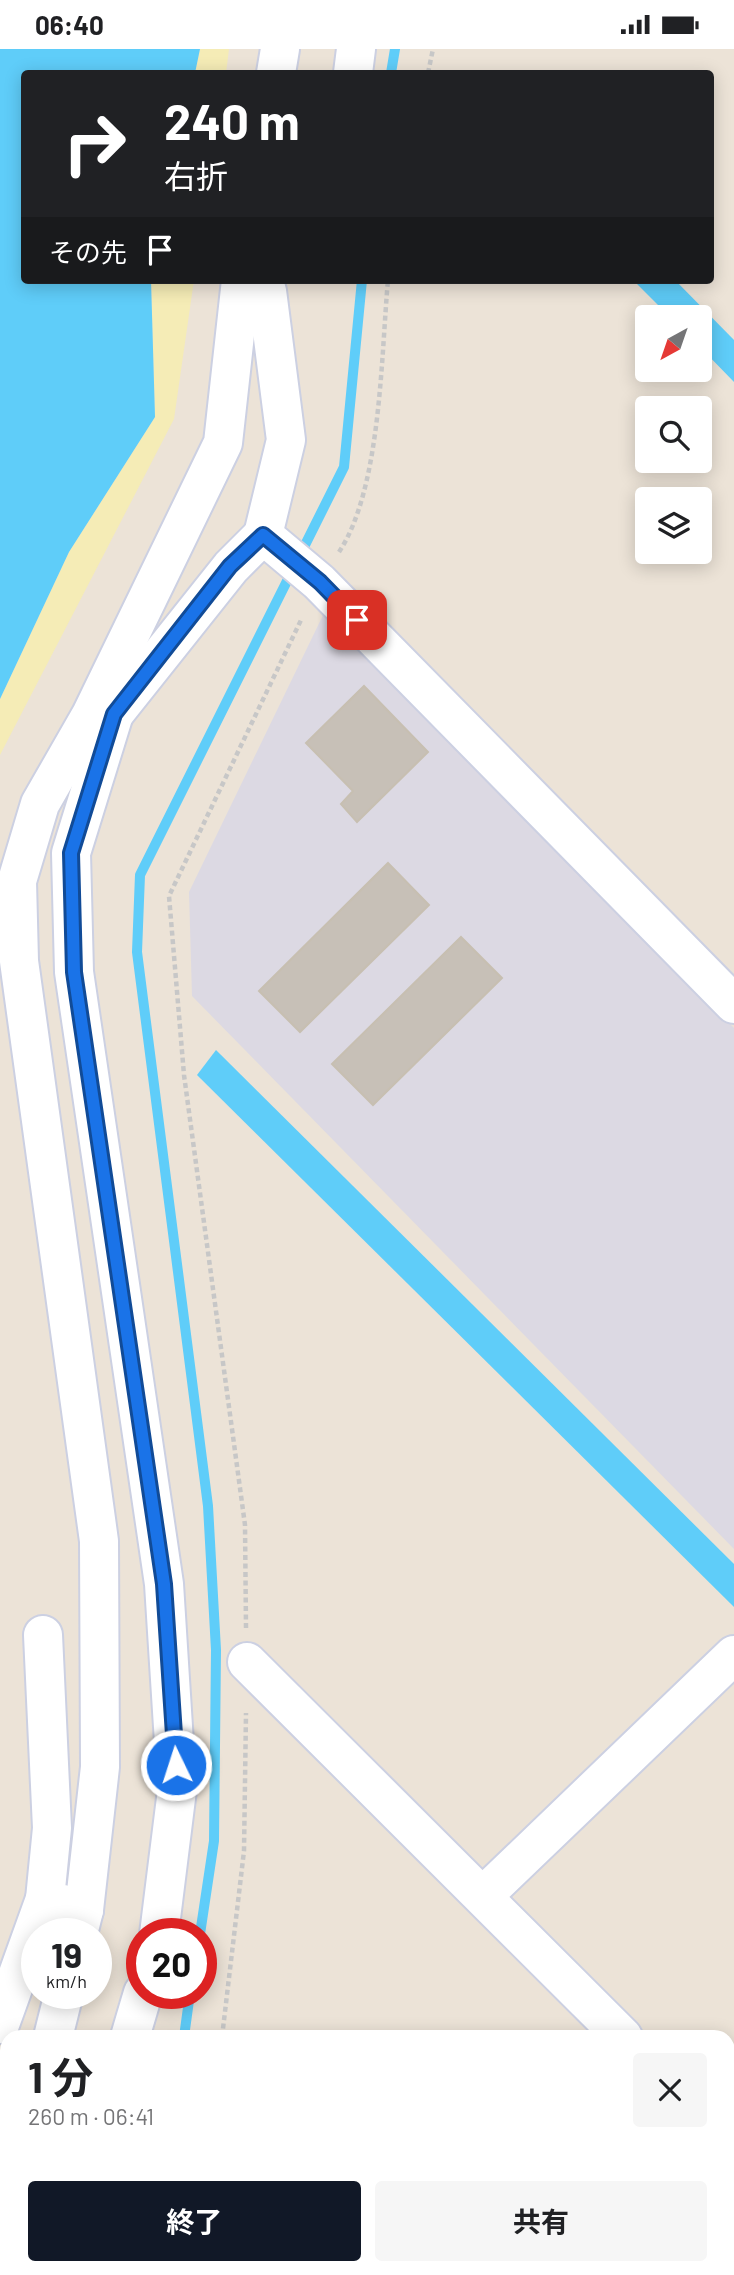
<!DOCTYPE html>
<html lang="ja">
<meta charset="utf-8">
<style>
:root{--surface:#fff;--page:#f6f6f6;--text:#202124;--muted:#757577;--accent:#111827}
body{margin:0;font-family:Barlow,"Noto Sans JP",sans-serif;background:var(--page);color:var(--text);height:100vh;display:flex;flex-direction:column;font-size:26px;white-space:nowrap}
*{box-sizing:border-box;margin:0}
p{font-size:23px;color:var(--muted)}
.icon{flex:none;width:38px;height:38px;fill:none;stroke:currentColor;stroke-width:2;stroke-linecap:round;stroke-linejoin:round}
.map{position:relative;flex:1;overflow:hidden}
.side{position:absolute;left:0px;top:1981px;width:735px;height:245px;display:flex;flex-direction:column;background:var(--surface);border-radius:21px 21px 0 0;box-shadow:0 4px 18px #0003}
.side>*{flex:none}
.hud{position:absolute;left:21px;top:21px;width:693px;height:214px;border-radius:7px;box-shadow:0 4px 18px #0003;background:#202124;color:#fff;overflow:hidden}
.needle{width:46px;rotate:220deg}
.buttons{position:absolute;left:635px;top:256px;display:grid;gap:14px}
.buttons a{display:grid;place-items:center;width:77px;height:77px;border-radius:7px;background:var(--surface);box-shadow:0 4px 18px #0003;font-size:35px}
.speed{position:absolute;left:21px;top:1869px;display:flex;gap:14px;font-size:35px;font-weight:700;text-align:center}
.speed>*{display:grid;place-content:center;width:91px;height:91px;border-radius:50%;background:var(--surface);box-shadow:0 4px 18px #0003;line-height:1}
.speed small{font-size:18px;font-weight:400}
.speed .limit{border:10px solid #d22;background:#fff;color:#111}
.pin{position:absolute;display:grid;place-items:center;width:60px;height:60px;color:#fff;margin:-30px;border-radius:14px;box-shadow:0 4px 10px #0006}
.me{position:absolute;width:77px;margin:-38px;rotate:356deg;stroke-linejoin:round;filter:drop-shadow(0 0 5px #0008)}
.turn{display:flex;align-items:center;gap:24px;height:147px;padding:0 28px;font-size:32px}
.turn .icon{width:91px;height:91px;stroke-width:2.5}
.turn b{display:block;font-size:49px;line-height:60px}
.then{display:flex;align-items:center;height:66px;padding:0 28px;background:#0003;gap:14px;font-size:26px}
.round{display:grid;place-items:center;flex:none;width:74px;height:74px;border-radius:7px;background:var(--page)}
.headline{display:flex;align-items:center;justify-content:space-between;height:119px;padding:0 28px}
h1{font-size:42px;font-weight:700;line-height:52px}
.button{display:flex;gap:14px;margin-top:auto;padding:14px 28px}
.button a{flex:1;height:80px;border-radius:7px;background:var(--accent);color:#fff;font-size:28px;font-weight:700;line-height:80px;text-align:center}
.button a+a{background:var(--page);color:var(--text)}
.status{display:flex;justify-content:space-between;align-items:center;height:49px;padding:0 35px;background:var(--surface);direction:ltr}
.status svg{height:19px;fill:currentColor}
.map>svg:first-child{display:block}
.industrial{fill:#dcd9e3}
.sand{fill:#f5ecb6}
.water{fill:#5fcdf9}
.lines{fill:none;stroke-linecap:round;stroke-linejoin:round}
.stream{stroke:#5fcdf9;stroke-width:10}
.building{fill:#c7c0b7;stroke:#c7bfb1;stroke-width:2}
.minor-casing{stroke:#ccd0e2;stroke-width:42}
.path{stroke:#c7c7c7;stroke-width:4.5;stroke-dasharray:5 3.5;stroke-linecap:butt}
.minor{stroke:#fff;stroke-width:38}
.route-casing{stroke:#114b97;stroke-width:18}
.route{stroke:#1a73e8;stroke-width:12}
</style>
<div class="status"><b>06:40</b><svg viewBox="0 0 49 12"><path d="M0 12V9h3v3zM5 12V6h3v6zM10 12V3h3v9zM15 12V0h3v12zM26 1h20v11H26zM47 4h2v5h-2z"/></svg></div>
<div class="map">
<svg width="734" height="2226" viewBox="0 0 734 2226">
<rect width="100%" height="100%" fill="#ece3d7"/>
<polygon class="industrial" points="325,562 734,979 734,1500 192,947 189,843"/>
<g class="sand">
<polygon points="200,0 229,0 226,24 195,24"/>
<polygon points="151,231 194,231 174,370 0,706 0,650 69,503 155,368"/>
</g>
<g class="water">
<polygon points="0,0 200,0 195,24 24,24 24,231 151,231 155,368 69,503 0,650"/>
<polygon points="633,231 675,231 734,291 734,333 700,298 700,268 670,268"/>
<polygon points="216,1001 734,1515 734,1558 197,1026"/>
<polygon points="247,2219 289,2219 296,2226 254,2226"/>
</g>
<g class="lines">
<g class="stream">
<polyline points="391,24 395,0"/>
<polyline points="200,1885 214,1792 216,1601 208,1457 137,903 140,826 344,418 362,231"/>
<polyline points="184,1988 190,1944"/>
<polyline points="131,2226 132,2219"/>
</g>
</g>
<g class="building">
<polygon points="364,637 428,703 357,773 341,755 353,742 306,694"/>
<polygon points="388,814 429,856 300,983 259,942"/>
<polygon points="461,888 502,929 373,1056 332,1015"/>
</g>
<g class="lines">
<g class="minor-casing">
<g id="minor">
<polyline points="276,24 280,0"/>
<polyline points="353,24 356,0"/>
<polyline points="260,231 267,242 286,391 263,486 319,533 734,955"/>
<polyline points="114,665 71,804 74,923 164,1535 177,1741 159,1885"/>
<polyline points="93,666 114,665 231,518 263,486"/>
<polyline points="43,1586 52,1779 45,1850 84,1861"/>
<polyline points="247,1613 623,1988"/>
<polyline points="483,1847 734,1606"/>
<polyline points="78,1885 84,1861 100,1718 99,1492 19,912 17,832 40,755 91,666 223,394 241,231"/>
<polyline points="0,1975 45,1850"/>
<polyline points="53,1988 64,1944"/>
<polyline points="130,1988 143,1944"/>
<polyline points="728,2095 734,2101"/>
<polyline points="0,2204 7,2175"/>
<polyline points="64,2226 66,2219"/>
</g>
</g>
<g class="path">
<polyline points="428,24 433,0"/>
<path d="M 339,503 C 381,440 381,308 388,231"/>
<polyline points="246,1579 245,1476 184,1026 169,847 302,569"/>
<polyline points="222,1988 244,1802 246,1664"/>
<polyline points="170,2226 172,2219"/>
</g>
<use href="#minor" class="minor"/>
</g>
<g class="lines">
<g class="route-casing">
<polyline id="route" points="176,1716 164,1535 74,923 71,804 114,665 230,517 263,486 320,533 357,571"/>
</g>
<use href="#route" class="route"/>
</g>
</svg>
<div class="buttons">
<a><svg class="needle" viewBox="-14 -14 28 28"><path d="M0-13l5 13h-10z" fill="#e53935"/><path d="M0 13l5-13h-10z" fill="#757577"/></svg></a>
<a><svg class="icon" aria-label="search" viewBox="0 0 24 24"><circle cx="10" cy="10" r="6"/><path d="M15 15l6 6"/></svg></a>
<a><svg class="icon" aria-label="layers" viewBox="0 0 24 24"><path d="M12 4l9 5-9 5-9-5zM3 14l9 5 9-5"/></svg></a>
</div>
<div class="speed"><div>19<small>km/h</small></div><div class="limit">20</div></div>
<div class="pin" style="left:357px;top:571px;background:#d93025"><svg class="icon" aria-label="arrive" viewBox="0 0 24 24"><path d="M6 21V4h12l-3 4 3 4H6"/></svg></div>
<svg class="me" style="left:176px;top:1716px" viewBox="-20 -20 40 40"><circle r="17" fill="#1a73e8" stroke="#fff" stroke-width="3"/><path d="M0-11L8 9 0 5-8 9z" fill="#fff"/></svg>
<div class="hud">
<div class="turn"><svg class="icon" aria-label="right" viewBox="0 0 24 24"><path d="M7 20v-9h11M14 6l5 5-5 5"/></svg><div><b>240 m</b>右折</div></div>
<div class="then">その先<svg class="icon" aria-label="arrive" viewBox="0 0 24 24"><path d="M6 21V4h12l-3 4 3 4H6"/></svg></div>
</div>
<section class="side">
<div class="headline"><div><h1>1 分</h1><p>260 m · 06:41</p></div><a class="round"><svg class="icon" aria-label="close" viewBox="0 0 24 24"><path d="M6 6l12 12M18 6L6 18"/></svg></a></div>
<div class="button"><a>終了</a><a>共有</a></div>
</section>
</div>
